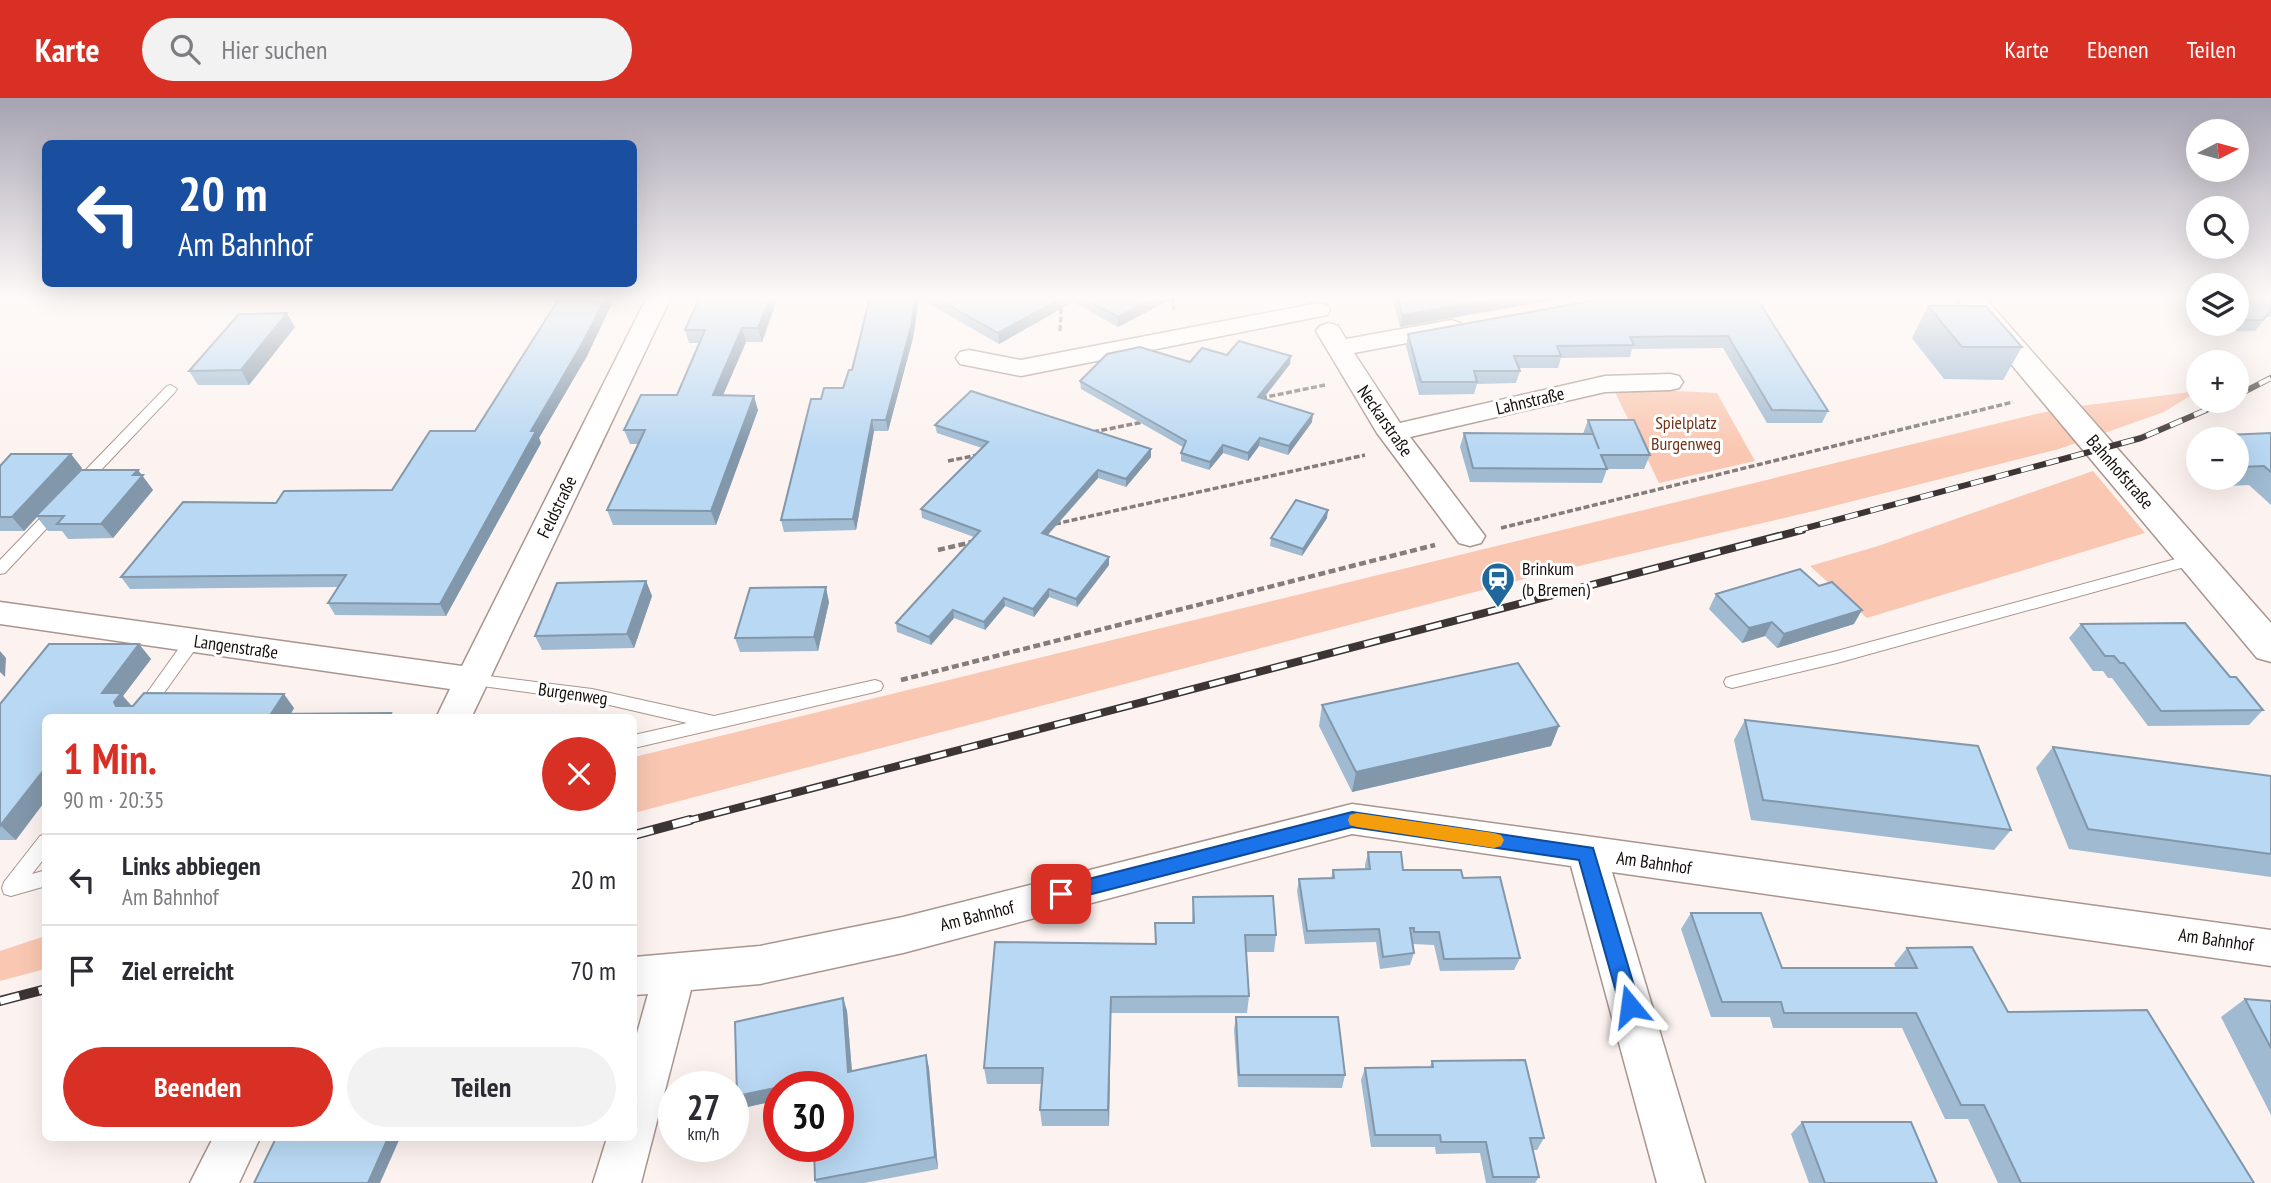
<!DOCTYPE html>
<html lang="de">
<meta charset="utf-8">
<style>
:root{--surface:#fff;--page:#f2f2f3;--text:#2b2b33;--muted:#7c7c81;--line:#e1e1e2;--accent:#d93025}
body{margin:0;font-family:"PT Sans Narrow",sans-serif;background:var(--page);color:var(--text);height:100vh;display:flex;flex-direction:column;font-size:26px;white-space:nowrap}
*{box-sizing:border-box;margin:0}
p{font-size:23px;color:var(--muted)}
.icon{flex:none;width:38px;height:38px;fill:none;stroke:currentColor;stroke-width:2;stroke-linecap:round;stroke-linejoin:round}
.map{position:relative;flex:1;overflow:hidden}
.sheet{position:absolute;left:42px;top:616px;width:595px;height:427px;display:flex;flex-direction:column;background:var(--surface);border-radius:10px;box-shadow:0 7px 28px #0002}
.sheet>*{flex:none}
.guide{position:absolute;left:42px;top:42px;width:595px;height:147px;border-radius:10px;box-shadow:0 7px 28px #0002;background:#1a4fa0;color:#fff;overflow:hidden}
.needle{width:46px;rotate:84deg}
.controls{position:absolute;left:2186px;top:21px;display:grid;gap:14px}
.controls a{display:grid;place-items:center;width:63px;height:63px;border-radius:50%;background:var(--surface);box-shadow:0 7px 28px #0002;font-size:35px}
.speed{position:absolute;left:658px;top:973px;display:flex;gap:14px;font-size:35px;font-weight:700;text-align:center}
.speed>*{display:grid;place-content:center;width:91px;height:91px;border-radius:50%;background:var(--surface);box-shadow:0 7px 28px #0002;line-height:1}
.speed small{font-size:18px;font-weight:400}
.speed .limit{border:10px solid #d22;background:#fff;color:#111}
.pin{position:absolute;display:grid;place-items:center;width:60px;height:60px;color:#fff;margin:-30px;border-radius:14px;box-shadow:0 4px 10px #0006}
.me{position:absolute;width:77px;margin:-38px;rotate:344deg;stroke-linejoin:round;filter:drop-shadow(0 0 5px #0008)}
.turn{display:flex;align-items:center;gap:24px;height:147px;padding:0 21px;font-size:32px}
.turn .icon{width:91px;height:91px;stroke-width:2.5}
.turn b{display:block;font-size:49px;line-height:60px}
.round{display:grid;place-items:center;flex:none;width:74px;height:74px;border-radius:37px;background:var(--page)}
.overview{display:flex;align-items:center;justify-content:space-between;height:119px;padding:0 21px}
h1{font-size:42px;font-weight:700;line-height:52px;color:var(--accent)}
.action{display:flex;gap:14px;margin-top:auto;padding:14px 21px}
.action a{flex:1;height:80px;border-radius:42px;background:var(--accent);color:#fff;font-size:28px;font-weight:700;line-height:80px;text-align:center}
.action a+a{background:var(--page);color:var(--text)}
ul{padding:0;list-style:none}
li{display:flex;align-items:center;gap:21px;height:91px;padding:0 21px;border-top:2px solid var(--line)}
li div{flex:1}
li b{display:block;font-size:26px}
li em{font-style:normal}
header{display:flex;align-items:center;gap:42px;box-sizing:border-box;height:98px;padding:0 35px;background:var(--accent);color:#fff}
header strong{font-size:33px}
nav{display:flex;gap:38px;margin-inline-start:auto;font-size:24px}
.search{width:490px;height:63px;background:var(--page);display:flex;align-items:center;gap:18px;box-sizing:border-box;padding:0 24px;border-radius:38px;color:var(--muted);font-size:26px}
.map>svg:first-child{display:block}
.green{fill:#fac8b2}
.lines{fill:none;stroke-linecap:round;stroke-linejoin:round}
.service-casing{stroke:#a9958d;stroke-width:2}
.minor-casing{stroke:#a9958d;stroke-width:3}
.tertiary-casing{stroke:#a9958d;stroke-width:3}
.path-far1{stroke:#857d7b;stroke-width:3.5;stroke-dasharray:6 2.5;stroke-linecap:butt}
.path{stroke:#857d7b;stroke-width:4.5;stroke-dasharray:7 3.5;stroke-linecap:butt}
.service{fill:#fff;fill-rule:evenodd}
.minor{fill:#fff;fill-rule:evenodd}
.tertiary{fill:#fff;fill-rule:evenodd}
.rail-far2-casing{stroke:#3c3533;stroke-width:6}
.rail-far1-casing{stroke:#3c3533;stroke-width:8}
.rail-casing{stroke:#3c3533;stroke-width:10}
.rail-far2{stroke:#fff;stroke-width:4.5;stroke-dasharray:13;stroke-linecap:butt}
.rail-far1{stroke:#fff;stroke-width:5;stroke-dasharray:16;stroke-linecap:butt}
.rail{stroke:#fff;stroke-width:7;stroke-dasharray:20;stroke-linecap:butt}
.wall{fill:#9fbad1}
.shaded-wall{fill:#8297aa}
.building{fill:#b9d8f3;stroke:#8297aa;stroke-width:2}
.route{fill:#1a73e8;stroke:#114b97;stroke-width:2}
.slow{fill:#f59e0b}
.labels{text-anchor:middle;stroke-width:6;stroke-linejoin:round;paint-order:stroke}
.street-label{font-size:18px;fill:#140d0b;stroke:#fff}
.park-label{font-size:18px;fill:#703519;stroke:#fff}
.poi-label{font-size:18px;fill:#140d0b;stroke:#fff;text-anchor:start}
</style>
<header>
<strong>Karte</strong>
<div class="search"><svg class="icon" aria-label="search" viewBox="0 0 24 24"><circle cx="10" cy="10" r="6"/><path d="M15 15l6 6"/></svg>Hier suchen</div>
<nav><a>Karte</a><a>Ebenen</a><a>Teilen</a></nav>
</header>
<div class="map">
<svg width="2271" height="1085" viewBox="0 0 2271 1085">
<rect width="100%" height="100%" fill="#fcf3f0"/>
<g class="green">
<polygon points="1613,290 1717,295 1755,363 1659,385"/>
<polygon points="2198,293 2164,314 2059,351 1814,413 1532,479 634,715 634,659 2036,316 2064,310"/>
<polygon points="2093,373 2145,435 1867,520 1810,468 1878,448"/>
<polygon points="45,838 45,871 0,883 0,853"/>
</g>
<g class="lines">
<g class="service-casing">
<g id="service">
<polygon points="171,287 177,291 175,294 83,391 73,391 71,388 73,385 167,288"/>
<polygon points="56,407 61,409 63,412 61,415 5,475 0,476 0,462 51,409"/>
<polygon points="2194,456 2201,461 2199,465 1837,565 1732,590 1726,588 1724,584 1726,580 1732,578 1837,553"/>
<polygon points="193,537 201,543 146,620 129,620 187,539"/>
<polygon points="473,576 592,591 714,618 875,582 881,584 883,588 881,592 875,594 634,650 634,637 687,625 592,603 467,586 465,582 467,578"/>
<polygon points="46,736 46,758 32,776 46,772 46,788 11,798 4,796 2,790 4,784 40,738"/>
</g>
</g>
<g class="minor-casing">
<g id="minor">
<polygon points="647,199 671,199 471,620 436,620 450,591 0,526 0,504 462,568"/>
<polygon points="1318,205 1327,207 1330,212 1327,217 1021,278 960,266 956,260 960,254 969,252 1021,262"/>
<polygon points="1451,222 1460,225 1464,230 1460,235 1354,255 1400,325 1605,278 1670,276 1679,278 1683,284 1679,290 1670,292 1605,294 1410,339 1485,438 1481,445 1470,448 1459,445 1377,335 1316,233 1320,228 1329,225 1338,228 1346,241"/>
<polygon points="1352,706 2271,832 2271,868 1612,774 1705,1085 1657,1085 1571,768 1352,736 903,855 760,886 691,892 641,1085 593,1085 607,1040 634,1040 634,946 648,896 634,897 634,859 760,848 903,819"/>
<polygon points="213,1040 260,1040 239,1085 190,1085"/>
</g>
</g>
<g class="tertiary-casing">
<polygon id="tertiary" points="1955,199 1984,199 2271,525 2271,564 2257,560"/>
</g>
<g class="path-far1">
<polyline points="1173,199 1174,212"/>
<polyline points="1060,233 1062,199"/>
<polyline points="1261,300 1325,287"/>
<polyline points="1093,334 1143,324"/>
<polyline points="948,363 978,357"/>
<polyline points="1055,426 1365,357"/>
<polyline points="1501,430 2013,304"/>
</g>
<g class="path">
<polyline points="938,452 972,444"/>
<polyline points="901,582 1435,447"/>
</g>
<use href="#service" class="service"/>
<use href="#minor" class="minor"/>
<use href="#tertiary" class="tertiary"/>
<g class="rail-far2-casing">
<g id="rail-far2">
<polyline points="2236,298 2271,280"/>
<polyline points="1795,433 2141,340 2227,303"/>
</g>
</g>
<g class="rail-far1-casing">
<polyline id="rail-far1" points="683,724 1802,432"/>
</g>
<g class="rail-casing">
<g id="rail">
<polyline points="634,737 690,722"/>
<polyline points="0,903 46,891"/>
</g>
</g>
<use href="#rail-far2" class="rail-far2"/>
<use href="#rail-far1" class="rail-far1"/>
<use href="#rail" class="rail"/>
</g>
<g class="wall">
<polygon points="778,199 762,244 746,244 723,297 758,312 716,427 613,427 607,412 638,346 630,346 624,332 677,297 699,245 689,245 685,232"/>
<polygon points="870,199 1175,199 1118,229 1073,204 999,246 919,200 913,240 888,333 874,333 856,432 784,434 781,422 821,301 843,290 852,272"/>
<polygon points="1392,199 1570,199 1400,229"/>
<polygon points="1756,199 1828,313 1822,325 1767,325 1723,250 1632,251 1630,259 1561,260 1558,270 1518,270 1520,273 1516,285 1477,286 1474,296 1419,297 1406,248 1408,236"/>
<polygon points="2184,199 2198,199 2198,212"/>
<polygon points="2236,199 2271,199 2271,219 2266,219 2255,233 2220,233 2212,226 2236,226"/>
<polygon points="552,200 552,199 615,199 587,258 539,340 541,345 446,518 335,517 328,505 338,489 130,491 121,479 276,405 392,392 475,333 559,199"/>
<polygon points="1928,208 2022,249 2003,282 1944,281 1912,240"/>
<polygon points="295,229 249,287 198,287 189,273"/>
<polygon points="1227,257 1290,266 1263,301 1312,324 1288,357 1259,348 1248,363 1223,355 1209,372 1181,363 1181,355 1183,349 1081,291 1080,283"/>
<polygon points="1588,322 1650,357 1644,371 1607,371 1602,385 1470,384 1460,349 1464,335 1583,336"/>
<polygon points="935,327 1151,351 1151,359 1126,389 1098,380 1048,437 1109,467 1077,509 1049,499 1034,519 1005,508 985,532 954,520 931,547 897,534 896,525 974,439 922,420 921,411 982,350 937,335"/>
<polygon points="2271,335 2271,407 2249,387 2226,388 2217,380 2236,380 2236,341 2204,341 2206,338"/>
<polygon points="2198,349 2198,362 2192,357"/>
<polygon points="0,368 82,370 73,380 138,372 153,392 113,440 68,441 62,433 48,433 37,419 24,433 0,433"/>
<polygon points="1327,420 1302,458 1270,448 1271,440"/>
<polygon points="646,483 652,498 634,550 542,552 535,538"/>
<polygon points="1716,496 1854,526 1777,550 1765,538 1742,545 1709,511"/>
<polygon points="829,504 818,553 740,554 735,540"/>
<polygon points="2081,526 2230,579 2263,612 2249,627 2148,628 2112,580 2108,580 2103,573 2093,573 2069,540"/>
<polygon points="139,546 151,561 123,598 132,608 294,610 291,616 391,615 393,620 46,620 16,742 0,742 0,606"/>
<polygon points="1322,607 1559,628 1551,648 1352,694 1319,628"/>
<polygon points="1745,622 2011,732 1994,752 1751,722 1734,642"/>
<polygon points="2053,649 2271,678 2271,779 2069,751 2036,670"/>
<polygon points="1368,754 1403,772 1463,780 1520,860 1514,872 1440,873 1434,847 1413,846 1414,855 1410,867 1380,871 1376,844 1305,846 1297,793 1299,781 1331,780 1333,772 1365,771 1365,767"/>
<polygon points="1193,799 1276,837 1274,854 1246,854 1249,898 1247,915 1111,915 1109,1028 1042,1028 1040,1012 1041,986 987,986 984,970 1155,846 1155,825 1192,825"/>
<polygon points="1691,815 1782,870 1896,870 1894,866 1907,850 2008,914 2254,1085 1998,1085 1968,1021 1945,1021 1902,930 1773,930 1770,919 1711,919 1681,831"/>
<polygon points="843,900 847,913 852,974 926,957 929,970 938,1071 864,1085 816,1085 815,1082 838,989 743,1010"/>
<polygon points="2245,901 2271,903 2271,1017 2221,919"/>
<polygon points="1236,919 1345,977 1342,990 1238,989 1234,932"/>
<polygon points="1432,963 1544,1040 1537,1052 1533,1052 1539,1079 1535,1085 1486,1085 1480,1055 1436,1056 1435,1049 1371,1049 1361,982 1365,970 1430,969"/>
<polygon points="1802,1024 1937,1085 1809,1085 1791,1036"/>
</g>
<g class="shaded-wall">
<polygon points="606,199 615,199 587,258 539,340 541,345 446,518 440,506 531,333"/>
<polygon points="770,199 778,199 762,244 758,230"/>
<polygon points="916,199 919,199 919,200 913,240 888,333 886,322"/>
<polygon points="1063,199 1072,199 1073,204 999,246 998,235"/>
<polygon points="1155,199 1175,199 1118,229 1118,219"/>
<polygon points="1505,199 1570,199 1400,229 1402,217"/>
<polygon points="287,215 295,229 249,287 241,272"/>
<polygon points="742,230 746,244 717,311 713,297"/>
<polygon points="1291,258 1290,266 1258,307 1258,299"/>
<polygon points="754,298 758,312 716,427 711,413"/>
<polygon points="1313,316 1312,324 1288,357 1289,348"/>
<polygon points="872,322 874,333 856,432 853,421"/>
<polygon points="1260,340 1259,348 1248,363 1248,355"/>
<polygon points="1223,347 1223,355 1209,372 1210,364"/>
<polygon points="1151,351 1151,359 1126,389 1126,381"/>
<polygon points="71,356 82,370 24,433 12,419"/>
<polygon points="138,372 153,392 113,440 101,426 133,377"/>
<polygon points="1098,372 1098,380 1042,443 1042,435"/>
<polygon points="1328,412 1327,420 1302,458 1303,451"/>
<polygon points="1109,459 1109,467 1077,509 1076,501"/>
<polygon points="646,483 652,498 634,550 627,536"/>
<polygon points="826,489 829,504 818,553 814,539"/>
<polygon points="1049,491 1049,499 1034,519 1033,511"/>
<polygon points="1004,500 1005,508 985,532 984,524"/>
<polygon points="953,512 954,520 931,547 929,539"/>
<polygon points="1862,512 1854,526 1777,550 1784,536"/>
<polygon points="1772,524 1765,538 1742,545 1749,530"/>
<polygon points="139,546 151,561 123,598 133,610 127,618 102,595"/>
<polygon points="0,553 6,560 5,579 0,574"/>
<polygon points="284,596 294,610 288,620 271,616"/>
<polygon points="1559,628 1551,648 1352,694 1356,674"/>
<polygon points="46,669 46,702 16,742 1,728"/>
<polygon points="1111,899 1111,915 1109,1028 1108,1012"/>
<polygon points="843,900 847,913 853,987 848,974"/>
<polygon points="926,957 929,970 938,1071 935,1059"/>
<polygon points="812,982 815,989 779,989"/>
<polygon points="779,989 779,1002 743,1010 737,998"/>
<polygon points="388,1040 400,1040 380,1085 368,1085"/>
</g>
<g class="building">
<polygon points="560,199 606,199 582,246 531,333 536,333 440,506 328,505 346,477 121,479 183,404 276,405 284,393 392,392 430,333 475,333"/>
<polygon points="700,199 770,199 758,230 742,230 713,297 754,298 711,413 607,412 645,332 624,332 641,297 677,297 705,232 685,232"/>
<polygon points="870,199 916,199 911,229 886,322 872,322 853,421 781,422 811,301 821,301 824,290 843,290 849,272 852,272"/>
<polygon points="934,199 1063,199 998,235"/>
<polygon points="1081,199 1155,199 1118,219"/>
<polygon points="1398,199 1505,199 1402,217"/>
<polygon points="1633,199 1756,199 1828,313 1772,312 1728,238 1630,239 1634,247 1557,248 1561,258 1514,258 1520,273 1474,273 1477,284 1421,284 1408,236 1597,202"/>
<polygon points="2236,199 2271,199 2271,212 2263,222 2236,222"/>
<polygon points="1928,208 1986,208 2022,249 1962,249"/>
<polygon points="287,215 241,272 189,273 239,216"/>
<polygon points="1239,243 1291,258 1258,299 1313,316 1289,348 1260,340 1248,355 1223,347 1210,364 1181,355 1186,343 1080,283 1107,256 1140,249 1190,264 1202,250 1227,257"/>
<polygon points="971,293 1151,351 1126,381 1098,372 1042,435 1109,459 1076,501 1049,491 1033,511 1004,500 984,524 953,512 929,539 896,525 980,433 921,411 988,344 935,327"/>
<polygon points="1588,322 1634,322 1650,357 1601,357 1607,371 1473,370 1464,335 1593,336 1599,351"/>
<polygon points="2271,335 2271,374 2264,368 2240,369 2236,366 2236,341 2209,341 2206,338"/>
<polygon points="11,356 71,356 12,419 0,419 0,368"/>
<polygon points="81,372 138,372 133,377 143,377 101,426 57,426 64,418 36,418"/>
<polygon points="1296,402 1328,412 1303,451 1271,440"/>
<polygon points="1800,471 1819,488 1832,484 1862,512 1784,536 1772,524 1749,530 1716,496"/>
<polygon points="646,483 627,536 535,538 557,485"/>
<polygon points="826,489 814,539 735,540 750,490"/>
<polygon points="2185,525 2230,579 2236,579 2263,612 2161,613 2124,565 2120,565 2114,558 2105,558 2081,526"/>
<polygon points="49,546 139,546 102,595 121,595 114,604 116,608 133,608 144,595 284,596 271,616 391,615 388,620 46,620 46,669 0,728 0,606"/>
<polygon points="1518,565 1559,628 1356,674 1322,607"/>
<polygon points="1745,622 1978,648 2011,732 1763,702"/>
<polygon points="2053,649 2271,678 2271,756 2088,731"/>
<polygon points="1368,754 1401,754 1403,772 1461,772 1463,780 1500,779 1520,860 1444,861 1439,834 1414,834 1414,830 1410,830 1414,855 1383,859 1379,831 1307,833 1299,781 1334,780 1333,772 1370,771"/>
<polygon points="1273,798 1276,837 1245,837 1249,898 1111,899 1108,1012 1040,1012 1043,970 984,970 995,844 1156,846 1155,825 1194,825 1193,799"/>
<polygon points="1691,815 1761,815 1782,870 1917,870 1907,850 1972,849 2008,914 2147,912 2254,1085 2021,1085 1984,1007 1961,1007 1916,915 1784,915 1781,904 1722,904"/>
<polygon points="843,900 848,974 926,957 935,1059 815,1082 814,1048 838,1048 838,989 813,989 812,982 737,998 735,924"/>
<polygon points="2245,901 2271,903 2271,950"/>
<polygon points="1236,919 1338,919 1345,977 1239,977"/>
<polygon points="1525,962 1544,1040 1530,1040 1539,1079 1493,1079 1486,1044 1441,1044 1440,1037 1375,1037 1365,970 1433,969 1432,963"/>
<polygon points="1802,1024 1911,1024 1937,1085 1825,1085"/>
<polygon points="276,1040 388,1040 368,1085 254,1085"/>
</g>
<linearGradient id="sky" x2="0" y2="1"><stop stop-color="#a6a3b2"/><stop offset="0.57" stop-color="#fefaf8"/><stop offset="1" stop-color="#fefaf8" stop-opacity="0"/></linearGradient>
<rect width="2271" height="350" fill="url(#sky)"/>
<polygon class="route" points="1352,714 1593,750 1640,908 1637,914 1630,917 1623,914 1620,908 1579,762 1352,729 1061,804 1055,802 1052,796 1055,790 1061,788"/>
<polygon class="slow" points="1357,715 1494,735 1501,737 1504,742 1501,748 1494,750 1357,729 1350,727 1348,722 1350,717"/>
<defs>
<g id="station-pin" transform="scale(1.75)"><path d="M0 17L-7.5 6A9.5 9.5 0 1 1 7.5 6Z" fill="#20689c" stroke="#fff"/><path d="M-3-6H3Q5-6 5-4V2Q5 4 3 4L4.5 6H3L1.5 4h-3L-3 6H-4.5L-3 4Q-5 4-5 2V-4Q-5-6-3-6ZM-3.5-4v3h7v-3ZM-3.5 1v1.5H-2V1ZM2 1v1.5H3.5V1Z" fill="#fff"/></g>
</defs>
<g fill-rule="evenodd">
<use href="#station-pin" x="1498" y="481"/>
</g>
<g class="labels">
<g class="street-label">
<text transform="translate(1530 303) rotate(-13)" y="6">Lahnstraße</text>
<text transform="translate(1385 323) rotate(55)" y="6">Neckarstraße</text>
<text transform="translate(2120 374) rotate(49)" y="6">Bahnhofstraße</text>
<text transform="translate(557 409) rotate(-64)" y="6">Feldstraße</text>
<text transform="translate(236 549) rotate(8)" y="6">Langenstraße</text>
<text transform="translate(573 596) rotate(8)" y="6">Burgenweg</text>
<text transform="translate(1654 765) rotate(8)" y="6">Am Bahnhof</text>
<text transform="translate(977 818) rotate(-14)" y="6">Am Bahnhof</text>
<text transform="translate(2216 842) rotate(8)" y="6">Am Bahnhof</text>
</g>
<g class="park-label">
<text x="1686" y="331">Spielplatz<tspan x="1686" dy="21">Burgenweg</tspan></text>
</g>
<g class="poi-label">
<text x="1522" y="477">Brinkum<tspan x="1522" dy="21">(b Bremen)</tspan></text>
</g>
</g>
</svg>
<div class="controls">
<a><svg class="needle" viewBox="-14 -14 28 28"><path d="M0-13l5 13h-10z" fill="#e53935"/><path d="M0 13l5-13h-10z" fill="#7c7c81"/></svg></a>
<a><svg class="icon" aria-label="search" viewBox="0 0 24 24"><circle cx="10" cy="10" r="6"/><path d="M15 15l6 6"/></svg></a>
<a><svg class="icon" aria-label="layers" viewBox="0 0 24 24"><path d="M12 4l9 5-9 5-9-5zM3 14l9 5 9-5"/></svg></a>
<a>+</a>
<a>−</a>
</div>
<div class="speed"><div>27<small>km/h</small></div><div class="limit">30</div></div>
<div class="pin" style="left:1061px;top:796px;background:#d93025"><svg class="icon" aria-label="arrive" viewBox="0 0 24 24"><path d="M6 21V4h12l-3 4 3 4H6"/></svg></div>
<svg class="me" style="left:1630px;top:908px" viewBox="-20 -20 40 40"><path d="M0-17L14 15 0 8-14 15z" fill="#1a73e8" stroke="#fff" stroke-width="4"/></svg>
<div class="guide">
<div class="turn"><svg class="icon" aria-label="left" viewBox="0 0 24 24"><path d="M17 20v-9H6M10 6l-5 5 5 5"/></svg><div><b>20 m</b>Am Bahnhof</div></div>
</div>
<section class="sheet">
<div class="overview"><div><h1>1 Min.</h1><p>90 m · 20:35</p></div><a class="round" style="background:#d93025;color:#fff"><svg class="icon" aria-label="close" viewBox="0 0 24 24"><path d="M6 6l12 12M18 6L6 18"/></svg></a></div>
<ul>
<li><svg class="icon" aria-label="left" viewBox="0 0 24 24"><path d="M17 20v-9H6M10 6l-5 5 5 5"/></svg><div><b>Links abbiegen</b><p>Am Bahnhof</p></div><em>20 m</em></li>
<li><svg class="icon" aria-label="arrive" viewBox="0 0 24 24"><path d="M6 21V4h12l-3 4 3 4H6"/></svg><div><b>Ziel erreicht</b></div><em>70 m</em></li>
</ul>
<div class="action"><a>Beenden</a><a>Teilen</a></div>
</section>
</div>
